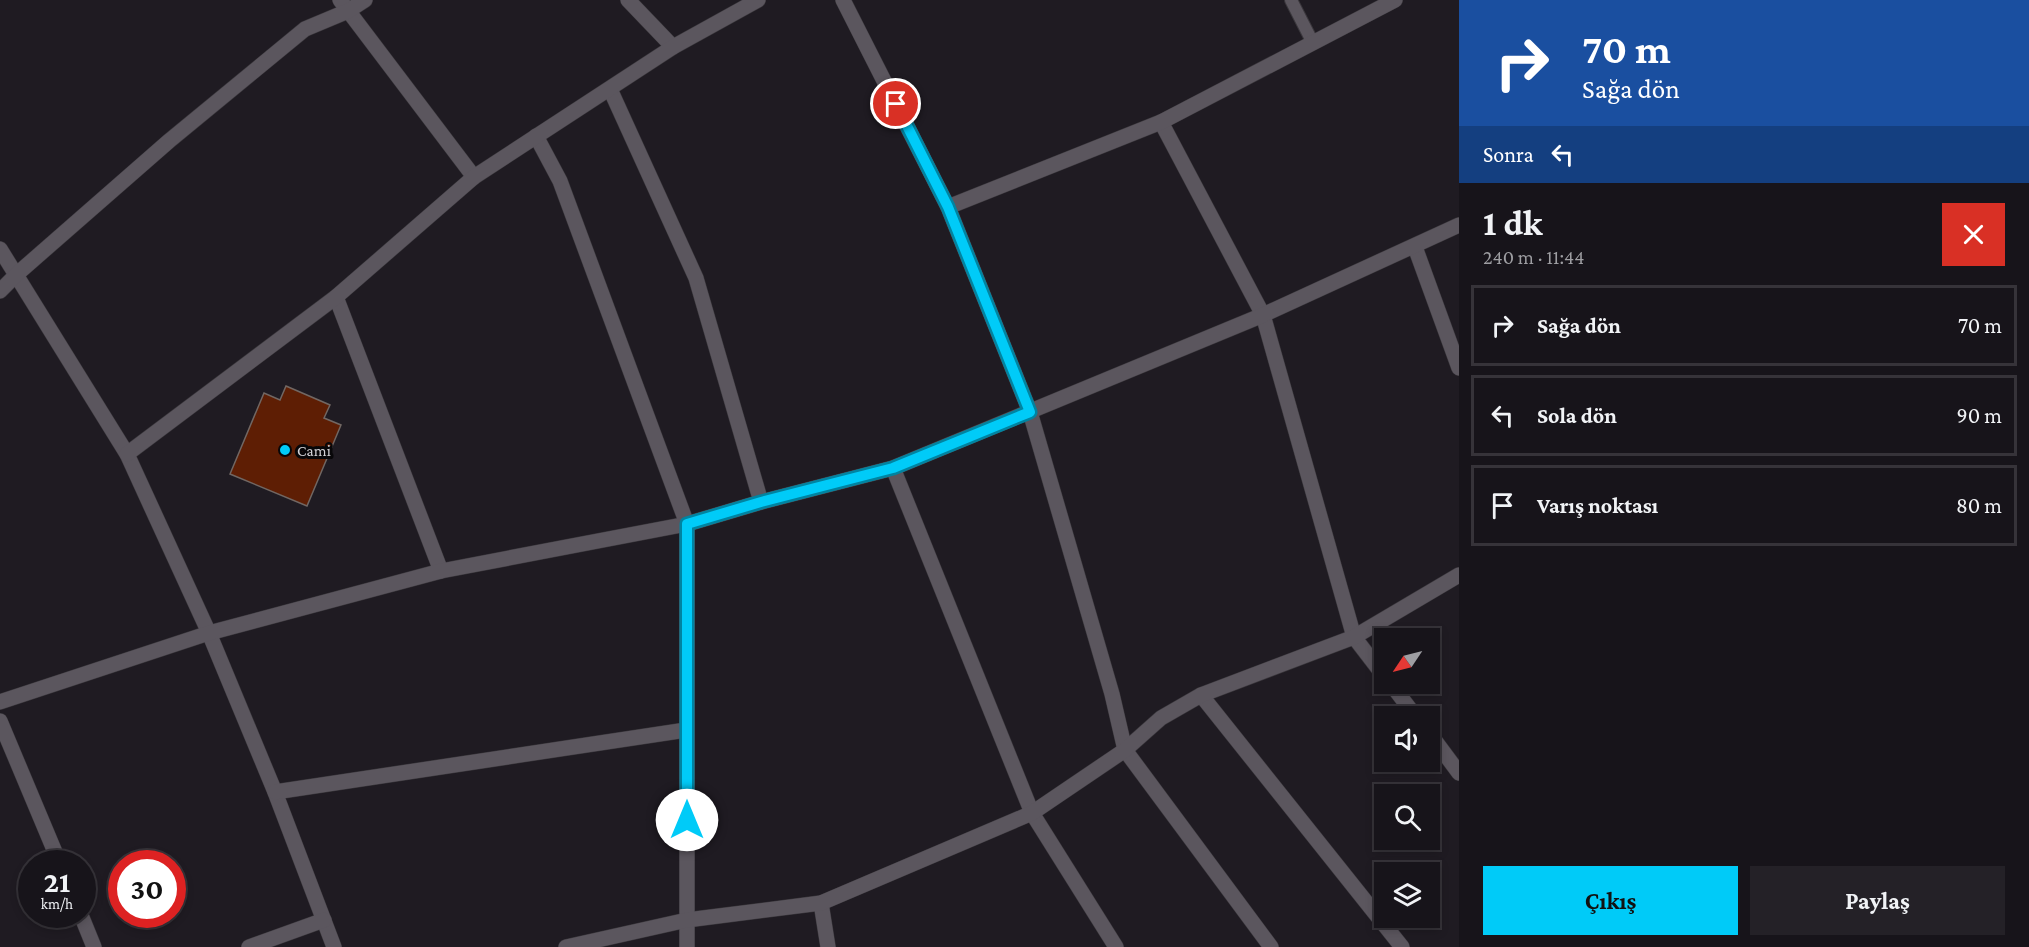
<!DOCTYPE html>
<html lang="tr">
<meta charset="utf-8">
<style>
:root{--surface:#17141a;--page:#242127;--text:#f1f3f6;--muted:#9e9ea2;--line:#363339;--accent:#00cbf8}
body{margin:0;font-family:"Crimson Pro",serif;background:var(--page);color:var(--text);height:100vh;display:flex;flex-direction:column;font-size:22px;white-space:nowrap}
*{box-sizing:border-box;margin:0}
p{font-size:20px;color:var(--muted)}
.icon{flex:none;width:33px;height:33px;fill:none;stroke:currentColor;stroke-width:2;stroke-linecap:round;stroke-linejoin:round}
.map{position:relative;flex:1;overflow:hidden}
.details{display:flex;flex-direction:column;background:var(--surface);width:570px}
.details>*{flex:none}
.hud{background:#1a4fa0;color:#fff;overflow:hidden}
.needle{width:39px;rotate:235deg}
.tools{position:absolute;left:1374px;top:628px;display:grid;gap:12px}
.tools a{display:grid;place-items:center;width:66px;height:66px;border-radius:0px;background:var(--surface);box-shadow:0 3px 9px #0003,0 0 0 2px var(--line);font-size:30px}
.speed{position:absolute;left:18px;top:850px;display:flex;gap:12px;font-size:30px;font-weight:700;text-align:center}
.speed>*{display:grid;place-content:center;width:78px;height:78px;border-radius:50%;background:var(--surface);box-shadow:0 3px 9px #0003,0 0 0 2px var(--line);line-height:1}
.speed small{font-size:15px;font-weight:400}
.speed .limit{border:9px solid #d22;background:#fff;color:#111}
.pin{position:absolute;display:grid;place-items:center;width:51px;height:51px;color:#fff;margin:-26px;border:3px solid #fff;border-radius:50%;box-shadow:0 2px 6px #0007}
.me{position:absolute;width:66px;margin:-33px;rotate:0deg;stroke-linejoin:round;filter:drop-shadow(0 0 4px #0008)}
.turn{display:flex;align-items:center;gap:21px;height:126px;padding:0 24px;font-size:27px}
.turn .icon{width:78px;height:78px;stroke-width:2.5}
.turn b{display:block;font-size:42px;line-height:51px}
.then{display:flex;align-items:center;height:57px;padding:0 24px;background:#0003;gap:12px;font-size:22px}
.round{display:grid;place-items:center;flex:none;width:63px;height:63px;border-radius:0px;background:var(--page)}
.summary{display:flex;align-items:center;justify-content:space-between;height:102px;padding:0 24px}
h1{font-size:36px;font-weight:700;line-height:45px}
.button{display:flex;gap:12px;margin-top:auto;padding:12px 24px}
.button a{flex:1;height:69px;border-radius:0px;background:var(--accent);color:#111;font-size:24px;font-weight:700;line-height:69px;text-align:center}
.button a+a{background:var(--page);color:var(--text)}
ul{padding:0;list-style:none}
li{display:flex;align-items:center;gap:18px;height:81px;margin:0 12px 9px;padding:0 12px;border:3px solid var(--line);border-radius:0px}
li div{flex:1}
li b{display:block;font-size:22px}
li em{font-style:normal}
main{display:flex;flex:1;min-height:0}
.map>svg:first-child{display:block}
.building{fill:#5e1e04;stroke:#716763;stroke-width:1.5}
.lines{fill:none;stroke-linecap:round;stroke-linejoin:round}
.service-casing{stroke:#3a373c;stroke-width:14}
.minor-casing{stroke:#3a373c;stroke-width:16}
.service{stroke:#5b565e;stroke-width:12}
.minor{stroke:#5b565e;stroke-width:15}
.route-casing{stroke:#0084a1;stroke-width:15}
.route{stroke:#00cbf8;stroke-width:10}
.poi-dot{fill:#00cbf8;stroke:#080709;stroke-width:2}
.labels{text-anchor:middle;stroke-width:6;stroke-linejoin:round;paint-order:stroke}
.poi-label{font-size:16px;fill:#d4d2d6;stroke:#080709;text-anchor:start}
</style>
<main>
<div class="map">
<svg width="1459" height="947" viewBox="0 0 1459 947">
<rect width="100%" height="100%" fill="#1f1b22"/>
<polygon class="building" points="286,386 330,405 324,418 341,425 307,506 230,474 264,393 280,400"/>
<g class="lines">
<g class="service-casing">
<polyline id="service" points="1291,0 1313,43"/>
</g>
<g class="minor-casing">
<g id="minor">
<polyline points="340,0 474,177"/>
<polyline points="628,0 673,47"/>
<polyline points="843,0 948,207 1030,412 1112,694 1125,750 1271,947"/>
<polyline points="610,89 696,278 761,502"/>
<polyline points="1161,122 1263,315 1354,637 1384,676"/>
<polyline points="536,136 560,181 687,524 687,947"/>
<polyline points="948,207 1161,122 1395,0"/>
<polyline points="1415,247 1459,368"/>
<polyline points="0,249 127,454 209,633 275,792 334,947"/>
<polyline points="0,291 17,274 169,141 305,29 348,11 365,0"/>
<polyline points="336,297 441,571"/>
<polyline points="127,454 336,297 474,177 673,47 758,0"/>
<polyline points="893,468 1032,813 1116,947"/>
<polyline points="1391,684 1416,717"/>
<polyline points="1201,695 1402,947"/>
<polyline points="0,702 209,633 441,571 687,524 761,502 893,468 1263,315 1459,225"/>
<polyline points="0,721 60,864"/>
<polyline points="1430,734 1459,773"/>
<polyline points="275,792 686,730"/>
<polyline points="821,903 828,947"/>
<polyline points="81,915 94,947"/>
<polyline points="249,947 324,920"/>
<polyline points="566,947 687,920 821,903 1032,813 1125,750 1161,718 1201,695 1354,637 1459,575"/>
</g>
</g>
<use href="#service" class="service"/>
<use href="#minor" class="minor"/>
</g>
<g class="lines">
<g class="route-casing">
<polyline id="route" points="687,820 687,524 761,502 893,468 1030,412 948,207 896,104"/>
</g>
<use href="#route" class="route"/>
</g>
<circle class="poi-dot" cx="285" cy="450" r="6"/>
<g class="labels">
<g class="poi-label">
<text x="297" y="456">Cami</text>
</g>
</g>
</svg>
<div class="tools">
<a><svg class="needle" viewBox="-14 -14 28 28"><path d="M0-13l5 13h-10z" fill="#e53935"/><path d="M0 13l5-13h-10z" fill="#9e9ea2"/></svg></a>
<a><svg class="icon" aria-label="sound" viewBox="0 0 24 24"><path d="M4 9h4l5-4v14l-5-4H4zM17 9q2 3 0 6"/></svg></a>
<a><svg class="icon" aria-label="search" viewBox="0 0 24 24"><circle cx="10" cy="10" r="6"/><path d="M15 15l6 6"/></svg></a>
<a><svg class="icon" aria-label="layers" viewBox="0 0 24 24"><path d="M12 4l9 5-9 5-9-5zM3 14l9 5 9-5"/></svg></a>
</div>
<div class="speed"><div>21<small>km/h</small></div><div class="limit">30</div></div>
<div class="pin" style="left:896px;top:104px;background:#d93025"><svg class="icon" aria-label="arrive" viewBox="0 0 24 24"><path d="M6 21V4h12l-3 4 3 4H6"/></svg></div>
<svg class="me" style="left:687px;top:820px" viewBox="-20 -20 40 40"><circle r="19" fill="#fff"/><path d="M0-13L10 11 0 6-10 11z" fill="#00cbf8"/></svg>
</div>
<section class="details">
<div class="hud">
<div class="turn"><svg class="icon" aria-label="right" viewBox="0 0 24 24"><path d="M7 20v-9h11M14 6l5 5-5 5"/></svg><div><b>70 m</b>Sağa dön</div></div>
<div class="then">Sonra<svg class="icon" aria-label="left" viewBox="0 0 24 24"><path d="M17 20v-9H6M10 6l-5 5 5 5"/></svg></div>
</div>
<div class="summary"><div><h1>1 dk</h1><p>240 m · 11:44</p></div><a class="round" style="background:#d93025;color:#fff"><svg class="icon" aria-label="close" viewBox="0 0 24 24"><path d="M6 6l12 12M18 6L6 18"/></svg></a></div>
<ul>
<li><svg class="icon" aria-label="right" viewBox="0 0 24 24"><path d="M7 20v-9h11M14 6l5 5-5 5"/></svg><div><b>Sağa dön</b></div><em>70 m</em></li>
<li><svg class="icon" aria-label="left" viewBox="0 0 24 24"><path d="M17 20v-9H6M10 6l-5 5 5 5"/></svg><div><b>Sola dön</b></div><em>90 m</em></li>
<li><svg class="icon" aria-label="arrive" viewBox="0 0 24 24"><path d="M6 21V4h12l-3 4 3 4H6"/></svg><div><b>Varış noktası</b></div><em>80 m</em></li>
</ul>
<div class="button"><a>Çıkış</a><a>Paylaş</a></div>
</section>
</main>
